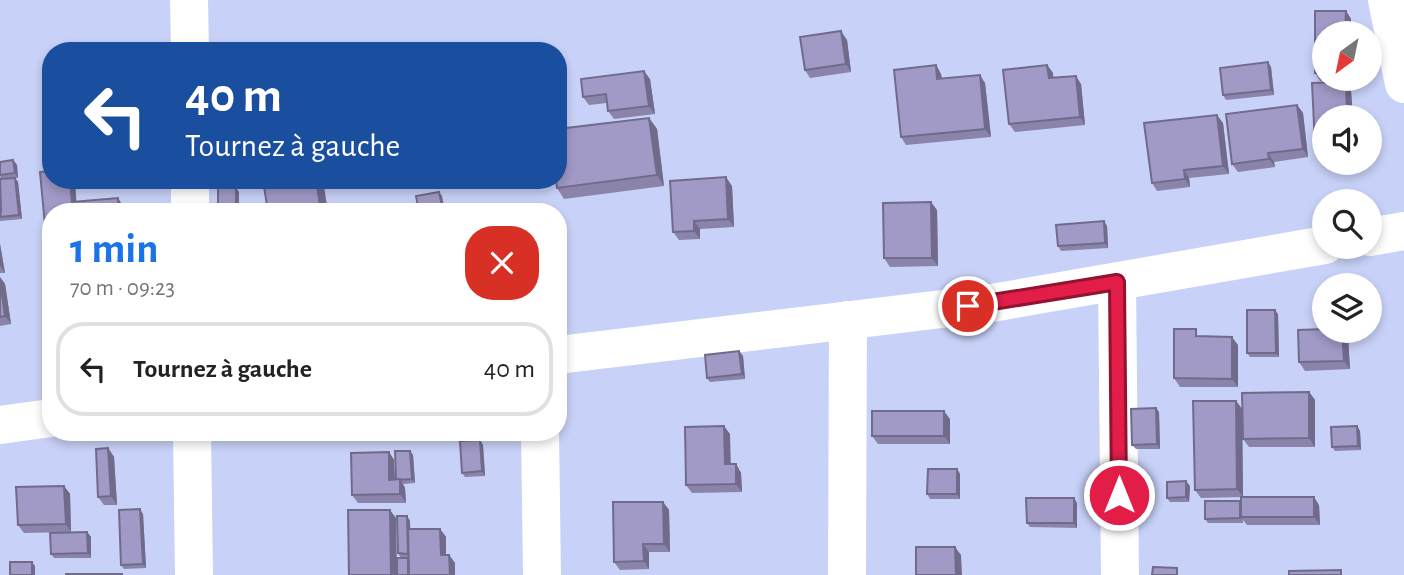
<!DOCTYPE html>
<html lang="fr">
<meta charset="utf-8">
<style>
:root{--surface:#fff;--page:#f2f2f2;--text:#222;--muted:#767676;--line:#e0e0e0;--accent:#1a73e8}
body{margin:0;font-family:"Alegreya Sans",sans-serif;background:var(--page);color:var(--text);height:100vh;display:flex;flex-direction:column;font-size:26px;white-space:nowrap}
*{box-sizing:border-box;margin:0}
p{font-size:23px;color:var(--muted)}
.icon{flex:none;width:38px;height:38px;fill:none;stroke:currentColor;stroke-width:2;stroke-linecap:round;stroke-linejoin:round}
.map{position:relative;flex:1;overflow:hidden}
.details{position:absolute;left:42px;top:203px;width:525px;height:238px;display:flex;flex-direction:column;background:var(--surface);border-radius:28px;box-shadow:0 4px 10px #0003}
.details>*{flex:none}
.guide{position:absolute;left:42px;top:42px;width:525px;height:147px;border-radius:28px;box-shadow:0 4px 10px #0003;background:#1a4fa0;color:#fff;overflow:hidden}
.needle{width:46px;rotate:213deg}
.controls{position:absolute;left:1312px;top:21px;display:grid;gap:14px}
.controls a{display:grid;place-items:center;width:70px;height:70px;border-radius:50%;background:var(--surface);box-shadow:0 4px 10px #0003;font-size:35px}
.pin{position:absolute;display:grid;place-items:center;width:60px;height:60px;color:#fff;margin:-30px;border:4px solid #fff;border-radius:50%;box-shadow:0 2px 7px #0007}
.me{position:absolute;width:77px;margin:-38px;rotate:0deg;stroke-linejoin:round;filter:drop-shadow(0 0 5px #0008)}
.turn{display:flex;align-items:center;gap:24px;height:147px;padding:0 28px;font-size:32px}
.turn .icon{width:91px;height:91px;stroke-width:2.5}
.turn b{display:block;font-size:49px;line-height:60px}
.round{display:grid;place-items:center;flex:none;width:74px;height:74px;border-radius:28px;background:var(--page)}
.headline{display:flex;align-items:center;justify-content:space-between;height:119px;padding:0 28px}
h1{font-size:42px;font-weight:700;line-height:52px;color:var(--accent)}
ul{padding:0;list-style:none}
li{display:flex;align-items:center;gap:21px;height:94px;margin:0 14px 10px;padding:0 14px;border:4px solid var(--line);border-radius:28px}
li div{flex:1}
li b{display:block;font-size:26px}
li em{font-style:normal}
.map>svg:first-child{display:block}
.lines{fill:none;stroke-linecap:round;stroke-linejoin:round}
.street{stroke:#fff;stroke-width:38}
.wall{fill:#8a84aa}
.shaded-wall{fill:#716b8b}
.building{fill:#a199c6;stroke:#716b8b;stroke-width:2}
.route-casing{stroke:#92132f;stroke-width:18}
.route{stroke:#e11d48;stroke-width:12}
</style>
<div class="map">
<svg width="1404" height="575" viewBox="0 0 1404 575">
<rect width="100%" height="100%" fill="#c8d1f7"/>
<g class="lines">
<g class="street">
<polyline points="189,0 190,51"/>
<polyline points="1387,0 1404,84"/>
<polyline points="190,180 190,212"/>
<polyline points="1370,237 1404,231"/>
<polyline points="1117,282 1120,575"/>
<polyline points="558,355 992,303 1325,245"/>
<polyline points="0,425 51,418"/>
<polyline points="192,432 194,575"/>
<polyline points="540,432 542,575"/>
<polyline points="847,575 848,320"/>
</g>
</g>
<g class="wall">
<polygon points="1315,11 1346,11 1351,19 1351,33 1325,33 1325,79 1351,79 1351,81 1320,81 1315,73"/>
<polygon points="847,40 851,72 810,78 805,70"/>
<polygon points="936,65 941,74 942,79 985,83 991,137 906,145 901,137"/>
<polygon points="1047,65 1053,73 1053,78 1081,84 1085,125 1015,132 1009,124"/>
<polygon points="1271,67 1274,95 1226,100 1223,95"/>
<polygon points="650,79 655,114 614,119 608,111 607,103 589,105 583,97"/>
<polygon points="1346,82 1351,91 1353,117 1325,117 1325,153 1320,153 1315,145 1312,83"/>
<polygon points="1297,105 1303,113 1308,157 1274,162 1275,167 1238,172 1232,164"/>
<polygon points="649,118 657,129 664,186 564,199 557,188"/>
<polygon points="1223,123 1229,174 1189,178 1190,187 1157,191 1152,183"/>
<polygon points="13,160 17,165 18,178 15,178 18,182 22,219 0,221 0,212 1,211 0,162"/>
<polygon points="732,186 734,227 700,229 700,239 679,240 673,232"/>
<polygon points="236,188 239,192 239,211 221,211 218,206"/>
<polygon points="937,210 938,266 890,267 884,258"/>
<polygon points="1107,226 1108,248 1061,251 1058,246"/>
<polygon points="0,244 5,273 0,273"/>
<polygon points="0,277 5,284 11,324 0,326"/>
<polygon points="1278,314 1279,357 1250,357 1247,353"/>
<polygon points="1201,336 1238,345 1238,387 1180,387 1174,378"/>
<polygon points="1348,336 1350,369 1305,371 1299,362"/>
<polygon points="739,351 743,356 745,379 710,382 707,378"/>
<polygon points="1309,392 1315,400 1315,447 1249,447 1243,439"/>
<polygon points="1236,401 1242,409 1243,497 1201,498 1195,490"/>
<polygon points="1156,408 1159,412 1160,449 1136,449 1132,445"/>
<polygon points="950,419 950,444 878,444 872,436"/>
<polygon points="1357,426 1360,431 1361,450 1335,451 1332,447"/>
<polygon points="730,434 730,464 736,464 741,473 742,492 692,493 686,485"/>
<polygon points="480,440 483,445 485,476 465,477 462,473"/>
<polygon points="108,448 114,457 117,505 104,505 98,497"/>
<polygon points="410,451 413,455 415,483 403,484 405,488 406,503 358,503 352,495 389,452 394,460 395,480 396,480"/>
<polygon points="957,469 960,474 960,499 930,499 927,494"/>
<polygon points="64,486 70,494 71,532 24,533 18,525"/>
<polygon points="1190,486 1189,502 1170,502 1167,498"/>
<polygon points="663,502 669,510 670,552 649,552 649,569 620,570 614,562"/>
<polygon points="1241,502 1319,505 1320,525 1247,525 1243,520 1243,523 1208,523 1205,519"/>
<polygon points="1077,503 1077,528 1030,527 1027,523"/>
<polygon points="143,514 146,568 124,569 121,565"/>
<polygon points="407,516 410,521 410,529 440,529 446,537 446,555 449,555 455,563 401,558 398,553"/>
<polygon points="87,532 91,537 91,558 54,558 51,554"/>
</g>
<g class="shaded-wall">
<polygon points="1346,11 1351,19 1351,33 1345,33"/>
<polygon points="841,31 847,40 851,72 846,64"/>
<polygon points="1268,62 1271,67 1274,95 1271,90"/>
<polygon points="936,65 941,74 943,87 937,79"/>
<polygon points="1047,65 1053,73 1054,86 1049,78"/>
<polygon points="644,71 650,79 655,114 649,106"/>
<polygon points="980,75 985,83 991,137 985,129"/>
<polygon points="1076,76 1081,84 1085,125 1080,117"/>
<polygon points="1346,82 1351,91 1353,117 1347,117"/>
<polygon points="1297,105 1303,113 1308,157 1303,149"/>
<polygon points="1217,115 1223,123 1229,174 1223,166"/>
<polygon points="649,118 657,129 664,186 657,175"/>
<polygon points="1268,153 1274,162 1275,167 1269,159"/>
<polygon points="13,160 17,165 18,178 15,173"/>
<polygon points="1184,170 1189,178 1190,187 1185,179"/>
<polygon points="726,177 732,186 734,227 728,219"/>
<polygon points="15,178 18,182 22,219 19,215"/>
<polygon points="70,180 75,180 77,210 72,202"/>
<polygon points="316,180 323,180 328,212 321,212"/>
<polygon points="236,188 239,192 239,211 236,207"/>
<polygon points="439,192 442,196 445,212 443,211"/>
<polygon points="118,198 123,206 124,212 119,212"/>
<polygon points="931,202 937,210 938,266 932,258"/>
<polygon points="694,221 700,229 700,239 694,231"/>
<polygon points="1104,221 1107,226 1108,248 1105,243"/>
<polygon points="0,244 5,273 0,266"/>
<polygon points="0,277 5,284 11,324 5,316"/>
<polygon points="1275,310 1278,314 1279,357 1276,353"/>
<polygon points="1342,331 1344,331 1348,336 1350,369 1344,361"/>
<polygon points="1232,337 1238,345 1238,387 1232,379"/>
<polygon points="739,351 743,356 745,379 742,374"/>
<polygon points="1309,392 1315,400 1315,447 1309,438"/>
<polygon points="1236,401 1242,409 1243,497 1237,489"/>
<polygon points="1156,408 1159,412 1160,449 1157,444"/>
<polygon points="944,411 950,419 950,444 944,436"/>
<polygon points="724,426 730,434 731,473 725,464"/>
<polygon points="1357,426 1360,431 1361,450 1358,446"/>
<polygon points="480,440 483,445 485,476 482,471"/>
<polygon points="108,448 114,457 117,505 111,496"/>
<polygon points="410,451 413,455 415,483 412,479"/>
<polygon points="389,452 394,460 395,488 389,480"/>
<polygon points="736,464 741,473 742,492 736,484"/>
<polygon points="957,469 960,474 960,499 957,494"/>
<polygon points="400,479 405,488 406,503 400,494"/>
<polygon points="1186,481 1190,486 1189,502 1186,497"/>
<polygon points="64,486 70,494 71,532 66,524"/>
<polygon points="1314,497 1319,505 1320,525 1314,517"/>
<polygon points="1074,498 1077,503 1077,528 1074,523"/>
<polygon points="663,502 669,510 670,552 664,544"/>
<polygon points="140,509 143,514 146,568 143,564"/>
<polygon points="390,510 396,518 397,575 391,575"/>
<polygon points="407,516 410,521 411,558 408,554"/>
<polygon points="440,529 446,537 446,563 441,555"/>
<polygon points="87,532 91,537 91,558 88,553"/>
<polygon points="643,544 649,552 649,569 644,561"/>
<polygon points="955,547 961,555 962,575 956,575"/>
<polygon points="449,555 455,563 455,575 450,575"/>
<polygon points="32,562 35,566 35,575 32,575"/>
</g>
<g class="building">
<polygon points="1315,11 1346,11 1345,33 1325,33 1325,73 1315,73"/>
<polygon points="841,31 846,64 805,70 800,37"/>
<polygon points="1268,62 1271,90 1223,95 1220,68"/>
<polygon points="936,65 937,79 980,75 985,129 901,137 894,70"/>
<polygon points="1047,65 1049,78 1076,76 1080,117 1009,124 1003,70"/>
<polygon points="644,71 649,106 608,111 606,94 583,97 581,79"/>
<polygon points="1346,82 1347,117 1325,117 1325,145 1315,145 1312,83"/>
<polygon points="1297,105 1303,149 1268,153 1269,159 1232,164 1226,114"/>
<polygon points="1217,115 1223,166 1184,170 1185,179 1152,183 1144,123"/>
<polygon points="649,118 657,175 557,188 556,180 558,180 558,129"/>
<polygon points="13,160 15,173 0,175 0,162"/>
<polygon points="51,171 51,180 70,180 72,202 118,198 119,212 51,212 51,247 47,247 40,172"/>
<polygon points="726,177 728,219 694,221 694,231 673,232 670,181"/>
<polygon points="15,178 19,215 0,217 1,211 0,179"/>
<polygon points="263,180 316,180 321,212 268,212"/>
<polygon points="218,187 236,188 236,207 218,206"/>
<polygon points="439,192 443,211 419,212 416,196"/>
<polygon points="931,202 932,258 884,258 883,203"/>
<polygon points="1104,221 1105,243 1058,246 1056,225"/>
<polygon points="0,280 5,316 0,317"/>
<polygon points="1247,310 1275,310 1276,353 1247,353"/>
<polygon points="1174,329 1196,329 1196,336 1232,337 1232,379 1174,378"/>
<polygon points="1325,329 1325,331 1342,331 1344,361 1299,362 1298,330"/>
<polygon points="739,351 742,374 707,378 705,355"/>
<polygon points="1309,392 1309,438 1243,439 1242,393"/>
<polygon points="1193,401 1236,401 1237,489 1195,490"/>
<polygon points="1156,408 1157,444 1132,445 1131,409"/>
<rect x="872" y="411" width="72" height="25"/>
<polygon points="724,426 725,464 736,464 736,484 686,485 685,427"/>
<polygon points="1357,426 1358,446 1332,447 1331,427"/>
<polygon points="480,440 482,471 462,473 460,441"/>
<polygon points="108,448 111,496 98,497 96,449"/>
<polygon points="395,451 410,451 412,479 396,480"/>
<polygon points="389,452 389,480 400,479 400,494 352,495 351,453"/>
<polygon points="928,469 957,469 957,494 927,494"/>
<polygon points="1186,481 1186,497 1167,498 1167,482"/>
<polygon points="64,486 66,524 18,525 16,487"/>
<rect x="1241" y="497" width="73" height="20"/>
<polygon points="1026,498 1074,498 1074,523 1027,523"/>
<polygon points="1205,501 1240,501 1240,518 1205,519"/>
<polygon points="613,502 663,502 664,544 643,544 644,561 614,562"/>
<polygon points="140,509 143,564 121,565 119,510"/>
<polygon points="348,510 390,510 391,575 349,575"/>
<polygon points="397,516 407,516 408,554 398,553"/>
<polygon points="408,529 440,529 441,555 449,555 450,575 409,575"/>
<polygon points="87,532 88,553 51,554 50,533"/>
<polygon points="916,547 955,547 956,575 916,575"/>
<rect x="397" y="558" width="11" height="17"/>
<rect x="10" y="562" width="22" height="13"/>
<polygon points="1153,567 1177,568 1177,575 1152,575"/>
<polygon points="1341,570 1341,575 1289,575 1289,571"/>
<rect x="66" y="574" width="56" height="1"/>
</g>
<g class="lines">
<g class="route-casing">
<polyline id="route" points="968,306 1117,282 1119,495"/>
</g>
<use href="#route" class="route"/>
</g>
</svg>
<div class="controls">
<a><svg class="needle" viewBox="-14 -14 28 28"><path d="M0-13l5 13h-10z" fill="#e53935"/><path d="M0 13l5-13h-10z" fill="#767676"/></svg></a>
<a><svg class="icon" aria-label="sound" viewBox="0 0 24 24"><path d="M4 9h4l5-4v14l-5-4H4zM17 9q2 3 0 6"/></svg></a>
<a><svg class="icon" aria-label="search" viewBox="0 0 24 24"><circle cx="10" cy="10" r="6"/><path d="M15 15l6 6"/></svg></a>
<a><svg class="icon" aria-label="layers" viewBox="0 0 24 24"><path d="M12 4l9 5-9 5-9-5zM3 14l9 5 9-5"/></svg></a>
</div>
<div class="pin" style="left:968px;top:306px;background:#d93025"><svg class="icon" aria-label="arrive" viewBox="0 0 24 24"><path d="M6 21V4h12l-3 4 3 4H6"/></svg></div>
<svg class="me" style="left:1119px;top:495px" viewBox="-20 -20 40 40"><circle r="17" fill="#e11d48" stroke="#fff" stroke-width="3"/><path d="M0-11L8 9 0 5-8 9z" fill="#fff"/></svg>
<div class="guide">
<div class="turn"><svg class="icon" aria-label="left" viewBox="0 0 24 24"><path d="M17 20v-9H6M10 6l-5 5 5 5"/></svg><div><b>40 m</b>Tournez à gauche</div></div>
</div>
<section class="details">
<div class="headline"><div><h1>1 min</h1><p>70 m · 09:23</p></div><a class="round" style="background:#d93025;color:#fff"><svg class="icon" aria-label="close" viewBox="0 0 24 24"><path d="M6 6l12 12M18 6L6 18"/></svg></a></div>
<ul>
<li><svg class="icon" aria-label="left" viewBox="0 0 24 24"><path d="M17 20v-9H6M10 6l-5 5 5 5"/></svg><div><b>Tournez à gauche</b></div><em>40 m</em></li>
</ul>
</section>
</div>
